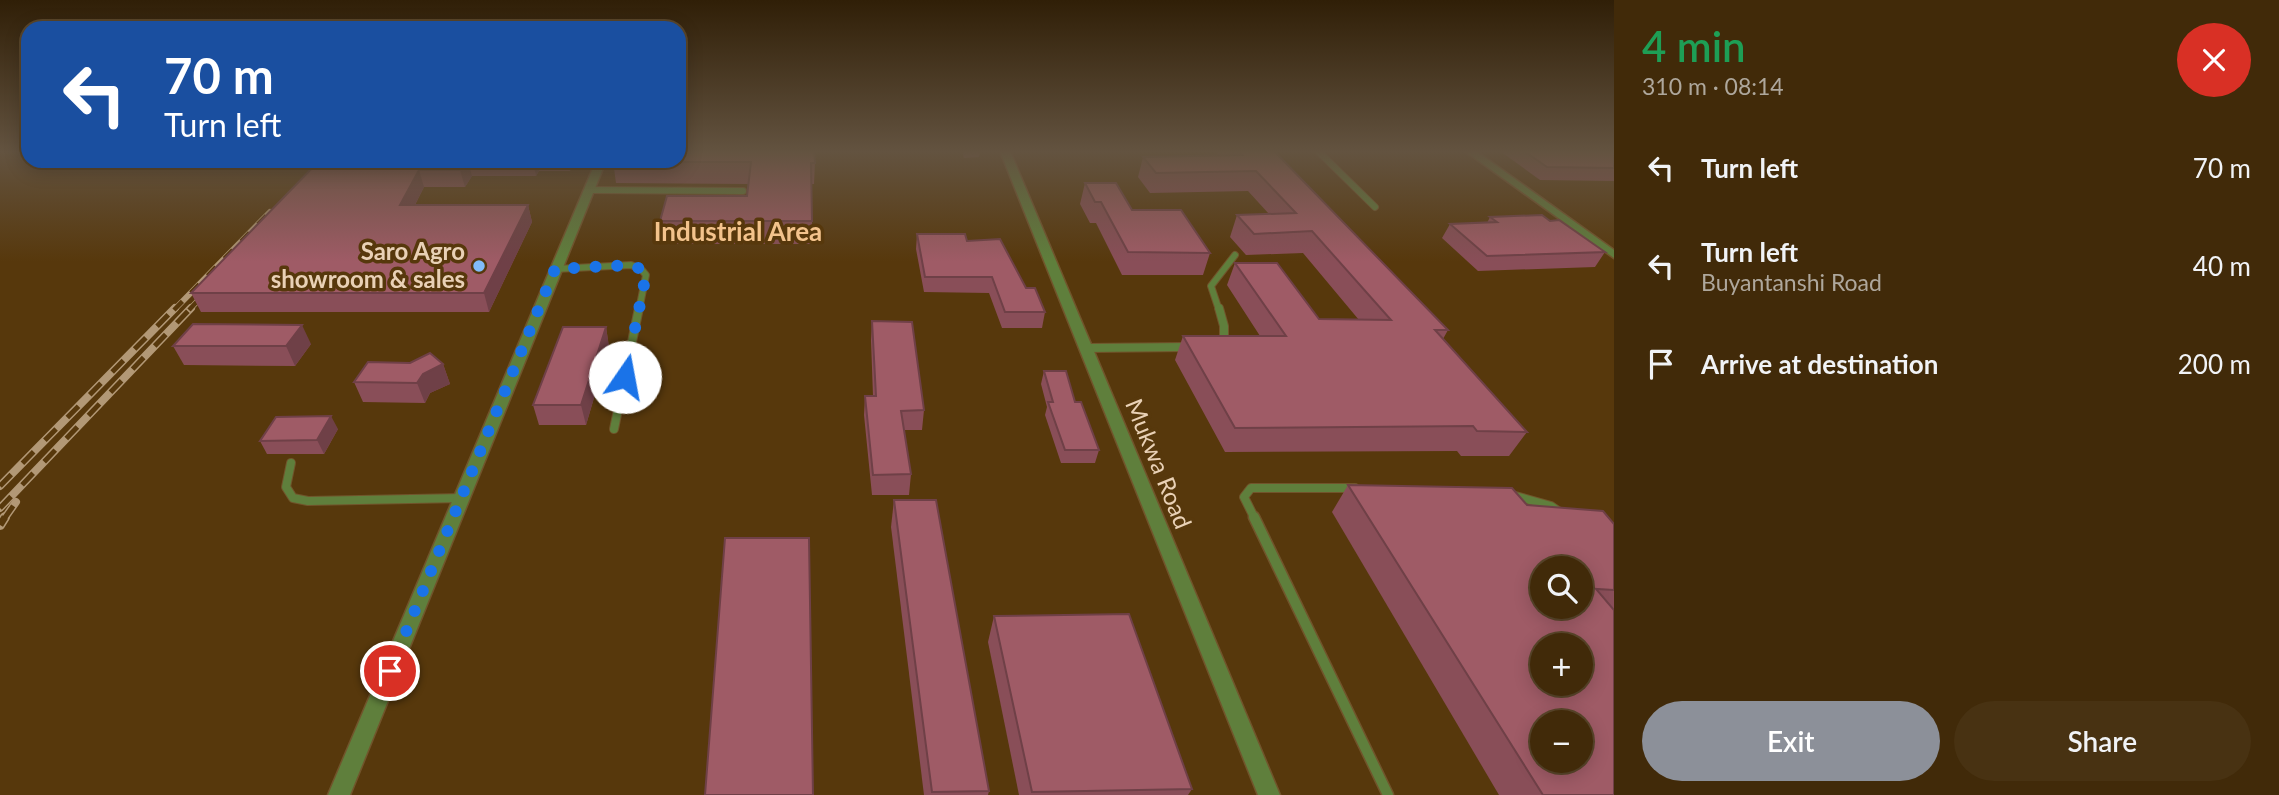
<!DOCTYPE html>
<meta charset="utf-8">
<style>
:root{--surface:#412a09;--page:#483212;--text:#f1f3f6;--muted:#aea79c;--line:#5a462a;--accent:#8c9099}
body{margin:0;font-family:Lato,sans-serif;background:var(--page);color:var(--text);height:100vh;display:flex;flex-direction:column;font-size:26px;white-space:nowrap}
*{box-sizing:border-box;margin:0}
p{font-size:23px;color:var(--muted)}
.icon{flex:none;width:38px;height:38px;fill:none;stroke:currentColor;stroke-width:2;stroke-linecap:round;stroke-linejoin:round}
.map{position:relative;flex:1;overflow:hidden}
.side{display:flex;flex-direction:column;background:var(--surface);width:665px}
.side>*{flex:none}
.banner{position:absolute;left:21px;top:21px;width:665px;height:147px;border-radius:21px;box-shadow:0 4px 18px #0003,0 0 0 2px var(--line);background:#1a4fa0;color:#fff;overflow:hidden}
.fabs{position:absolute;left:1530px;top:556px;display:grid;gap:14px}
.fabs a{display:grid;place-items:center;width:63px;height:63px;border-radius:50%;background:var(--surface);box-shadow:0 4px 18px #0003,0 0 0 2px var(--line);font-size:35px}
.pin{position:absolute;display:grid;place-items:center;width:60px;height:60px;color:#fff;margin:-30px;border:4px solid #fff;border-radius:50%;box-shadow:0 2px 7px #0007}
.me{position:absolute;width:77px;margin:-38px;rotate:12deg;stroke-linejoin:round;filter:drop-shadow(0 0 5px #0008)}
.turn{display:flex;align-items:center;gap:24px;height:147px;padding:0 28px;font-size:32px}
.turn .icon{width:91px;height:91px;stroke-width:2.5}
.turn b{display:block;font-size:49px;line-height:60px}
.round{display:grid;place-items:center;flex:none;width:74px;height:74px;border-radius:37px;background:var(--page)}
.summary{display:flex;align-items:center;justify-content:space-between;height:119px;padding:0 28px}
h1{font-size:42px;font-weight:600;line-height:52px;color:#1e9e55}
.action{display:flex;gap:14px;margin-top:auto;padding:14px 28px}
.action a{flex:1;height:80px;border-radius:42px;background:var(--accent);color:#fff;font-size:28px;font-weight:600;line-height:80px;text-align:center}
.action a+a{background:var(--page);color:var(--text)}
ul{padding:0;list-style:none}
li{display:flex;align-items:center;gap:21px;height:98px;padding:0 28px}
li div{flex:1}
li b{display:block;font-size:26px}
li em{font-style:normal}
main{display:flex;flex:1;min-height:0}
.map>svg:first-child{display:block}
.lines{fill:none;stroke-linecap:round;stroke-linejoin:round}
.lane-far2-casing{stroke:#71542b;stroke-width:8}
.lane-far1-casing{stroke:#71542b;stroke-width:10}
.lane-casing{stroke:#71542b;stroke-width:13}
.street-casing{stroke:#71542b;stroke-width:3}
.lane-far2{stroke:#5f7f3c;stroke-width:6}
.lane-far1{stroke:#5f7f3c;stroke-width:8}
.lane{stroke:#5f7f3c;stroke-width:10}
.street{fill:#5f7f3c;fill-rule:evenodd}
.rail-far2-casing{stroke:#b29876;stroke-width:6}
.rail-far1-casing{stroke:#b29876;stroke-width:8}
.rail-casing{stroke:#b29876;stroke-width:10}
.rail-far2{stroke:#57380c;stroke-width:4.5;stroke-dasharray:12;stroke-linecap:butt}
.rail-far1{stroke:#57380c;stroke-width:5;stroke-dasharray:16;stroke-linecap:butt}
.rail{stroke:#57380c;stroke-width:7;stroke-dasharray:21;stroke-linecap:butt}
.wall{fill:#894e58}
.shaded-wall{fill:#6f4047}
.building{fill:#9f5b66;stroke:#6f4047;stroke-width:2;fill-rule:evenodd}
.route{stroke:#1a73e8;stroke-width:12;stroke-dasharray:0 21.6}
.poi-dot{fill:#81bcfa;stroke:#57380c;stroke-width:2.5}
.labels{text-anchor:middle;stroke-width:7;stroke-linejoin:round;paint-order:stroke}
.poi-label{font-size:24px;font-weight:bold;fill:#e9d1b6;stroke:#57380c;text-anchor:end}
.street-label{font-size:24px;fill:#e9d1b6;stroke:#57380c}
.far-district-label{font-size:26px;font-weight:bold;fill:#f3c38c;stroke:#57380c}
</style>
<main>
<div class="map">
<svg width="1614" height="795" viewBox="0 0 1614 795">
<rect width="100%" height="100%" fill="#57380c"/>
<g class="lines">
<g class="lane-far2-casing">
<g id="lane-far2">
<polyline points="1318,151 1375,207"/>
<polyline points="589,190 743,191"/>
<polyline points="555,269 631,265 641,269 646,275 639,310"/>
<polyline points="1219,310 1211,286 1235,255"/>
</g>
</g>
<g class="lane-far1-casing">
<g id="lane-far1">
<polyline points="1217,341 1224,339 1224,326 1219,308"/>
<polyline points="1086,348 1188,347"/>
<polyline points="614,429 639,308"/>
<polyline points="291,463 286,487 293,498 308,501 463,498"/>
<polyline points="1508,494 1551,506 1561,513"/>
<polyline points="1255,519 1244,497 1251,488 1355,488"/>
</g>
</g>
<g class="lane-casing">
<polyline id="lane" points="1254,517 1388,795"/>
</g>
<g class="street-casing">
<g id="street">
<polygon points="1000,151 1010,151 1280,795 1258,795"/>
<polygon points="1465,151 1476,151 1614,250 1614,258"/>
<polygon points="596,161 606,161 350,795 328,795"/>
</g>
</g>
<use href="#lane-far2" class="lane-far2"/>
<use href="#lane-far1" class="lane-far1"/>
<use href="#lane" class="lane"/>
<use href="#street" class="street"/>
<g class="rail-far2-casing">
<g id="rail-far2">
<polyline points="174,310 270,212"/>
<polyline points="189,310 210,288"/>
</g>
</g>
<g class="rail-far1-casing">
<g id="rail-far1">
<polyline points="0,486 175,308"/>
<polyline points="0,508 191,308"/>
<polyline points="4,519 16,502"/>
</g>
</g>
<g class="rail-casing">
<polyline id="rail" points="0,525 5,517"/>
</g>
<use href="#rail-far2" class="rail-far2"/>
<use href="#rail-far1" class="rail-far1"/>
<use href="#rail" class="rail"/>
</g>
<g class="wall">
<polygon points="962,151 980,151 979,157 964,158"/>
<polygon points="1215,151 1274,151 1448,330 1443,339 1527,432 1509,456 1461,456 1457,451 1225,452 1175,360 1183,336 1260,336 1227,285 1235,263 1319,319 1359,320 1303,253 1246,255 1230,237 1237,215 1269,214 1248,191 1150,193 1138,177 1143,157 1218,155"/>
<polygon points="1500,151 1614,151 1614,181 1540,180"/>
<polygon points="319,161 574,161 570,171 539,171 536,176 472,176 465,187 424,187 415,205 528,205 532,222 489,312 201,312 191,293"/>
<polygon points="613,161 815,163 814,184 812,184 812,244 663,244 660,221 747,196 749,184 616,183"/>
<polygon points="1085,183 1210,253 1203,275 1122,275 1096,223 1090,223 1080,204"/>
<polygon points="1490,217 1550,221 1605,252 1595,267 1478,271 1442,238 1450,224 1487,223"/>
<polygon points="917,234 967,241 1026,288 1045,312 1042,328 1002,328 989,293 924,292 916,249"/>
<polygon points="872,321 924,410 922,430 904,430 911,474 909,495 872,495 864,415 865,396 873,396 871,340"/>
<polygon points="606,327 609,347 586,425 539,425 533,405"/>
<polygon points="311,344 295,366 184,365 173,346"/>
<polygon points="443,364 450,384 430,393 425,403 363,402 354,382"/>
<polygon points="1044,371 1075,402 1099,450 1095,463 1061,463 1045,415 1047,407 1041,384"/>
<polygon points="338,429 324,454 267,454 260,441"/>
<polygon points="1348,485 1527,505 1614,524 1614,795 1499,795 1332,512"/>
<polygon points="894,500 989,791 988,795 924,795 891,527"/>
<polygon points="994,616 1192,789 1188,795 1019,795 988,642"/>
</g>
<g class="shaded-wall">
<polygon points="466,161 468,161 472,176 465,187 460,170"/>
<polygon points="533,161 537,161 539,171 536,176"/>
<polygon points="568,161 574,161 570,171"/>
<polygon points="419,170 424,187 406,222 400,205"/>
<polygon points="528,205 532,222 489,312 484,293"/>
<polygon points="302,325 311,344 295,366 286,346"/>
<polygon points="606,327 609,347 586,425 581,405"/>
<polygon points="443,364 450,384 430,393 425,403 417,383 423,374"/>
<polygon points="331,416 338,429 324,454 317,440"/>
</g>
<g class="building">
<polygon points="679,151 814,151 815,163 811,163 812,221 660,221 667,196 747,196 751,162 613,162 679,161"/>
<polygon points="1238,151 1274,151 1448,330 1435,330 1527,432 1477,431 1473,426 1235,428 1183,336 1286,336 1235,263 1277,263 1319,319 1391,320 1312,231 1254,234 1237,215 1296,213 1256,171 1156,173 1143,157 1242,155"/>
<polygon points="1524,151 1614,151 1614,168 1547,167"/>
<polygon points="319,161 466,161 460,170 419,170 400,205 528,205 484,293 191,293"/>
<polygon points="1085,183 1116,183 1132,210 1181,210 1210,253 1128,252 1101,202 1095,202"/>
<polygon points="1542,215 1550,221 1559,220 1605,252 1487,256 1450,224 1497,222 1490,217"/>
<polygon points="917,234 965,234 967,241 1000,239 1026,288 1035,288 1045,312 1005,312 992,277 925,277"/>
<polygon points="872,321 912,322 924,410 901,411 911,474 873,475 865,396 876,396"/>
<polygon points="193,324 302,325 286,346 173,346"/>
<polygon points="563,327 606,327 581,405 533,405"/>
<polygon points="430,353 443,364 423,374 417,383 354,382 368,362 410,363"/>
<polygon points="1044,371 1066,371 1075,402 1081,402 1099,450 1065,450 1048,402 1053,402"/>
<polygon points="331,416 317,440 260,441 276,417"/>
<path d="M 1348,485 L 1512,488 L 1527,505 L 1603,511 L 1614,524 L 1614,590 L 1596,589 L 1614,610 L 1614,795 L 1543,795 ZM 1542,569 L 1580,569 L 1580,607 L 1542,607 ZM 1542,646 L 1580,646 L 1580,684 L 1542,684 ZM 1542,723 L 1580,723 L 1580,761 L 1542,761 Z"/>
<polygon points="894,500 936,500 989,791 932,792"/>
<polygon points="725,538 809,538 813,795 705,795"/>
<polygon points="1129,614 1192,789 1032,792 994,616"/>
</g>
<linearGradient id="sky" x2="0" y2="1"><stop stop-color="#301f07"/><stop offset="0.58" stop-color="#635340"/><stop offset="1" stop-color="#635340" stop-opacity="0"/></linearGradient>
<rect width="1614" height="262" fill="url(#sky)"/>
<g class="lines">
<polyline class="route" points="390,671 555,269 631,265 641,269 646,275 625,377"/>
</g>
<circle class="poi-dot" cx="479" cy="266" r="7"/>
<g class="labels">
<g class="poi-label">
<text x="465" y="260">Saro Agro<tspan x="465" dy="28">showroom &amp; sales</tspan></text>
</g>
<g class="street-label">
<text transform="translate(1158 464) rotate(68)" y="8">Mukwa Road</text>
</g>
<g class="far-district-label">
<text x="738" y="241">Industrial Area</text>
</g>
</g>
</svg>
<div class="fabs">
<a><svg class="icon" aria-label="search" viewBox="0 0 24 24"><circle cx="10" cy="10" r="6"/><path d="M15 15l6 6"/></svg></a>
<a>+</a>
<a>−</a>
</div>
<div class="pin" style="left:390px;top:671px;background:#d93025"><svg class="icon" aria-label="arrive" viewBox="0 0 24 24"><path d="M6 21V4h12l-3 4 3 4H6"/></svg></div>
<svg class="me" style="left:625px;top:377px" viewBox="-20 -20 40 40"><circle r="19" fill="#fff"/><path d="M0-13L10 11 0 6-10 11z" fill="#1a73e8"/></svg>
<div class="banner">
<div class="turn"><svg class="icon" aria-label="left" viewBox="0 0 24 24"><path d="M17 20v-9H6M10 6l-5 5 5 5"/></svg><div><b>70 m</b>Turn left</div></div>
</div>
</div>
<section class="side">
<div class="summary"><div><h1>4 min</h1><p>310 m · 08:14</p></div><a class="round" style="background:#d93025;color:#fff"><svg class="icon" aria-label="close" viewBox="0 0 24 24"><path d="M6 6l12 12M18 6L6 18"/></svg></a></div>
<ul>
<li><svg class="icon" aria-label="left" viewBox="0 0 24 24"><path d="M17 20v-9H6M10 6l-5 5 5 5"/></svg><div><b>Turn left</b></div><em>70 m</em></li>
<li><svg class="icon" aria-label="left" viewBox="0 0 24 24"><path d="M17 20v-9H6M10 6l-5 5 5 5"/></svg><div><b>Turn left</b><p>Buyantanshi Road</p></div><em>40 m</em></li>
<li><svg class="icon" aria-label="arrive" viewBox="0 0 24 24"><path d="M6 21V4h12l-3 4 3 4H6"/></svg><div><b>Arrive at destination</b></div><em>200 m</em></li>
</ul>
<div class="action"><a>Exit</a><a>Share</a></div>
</section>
</main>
